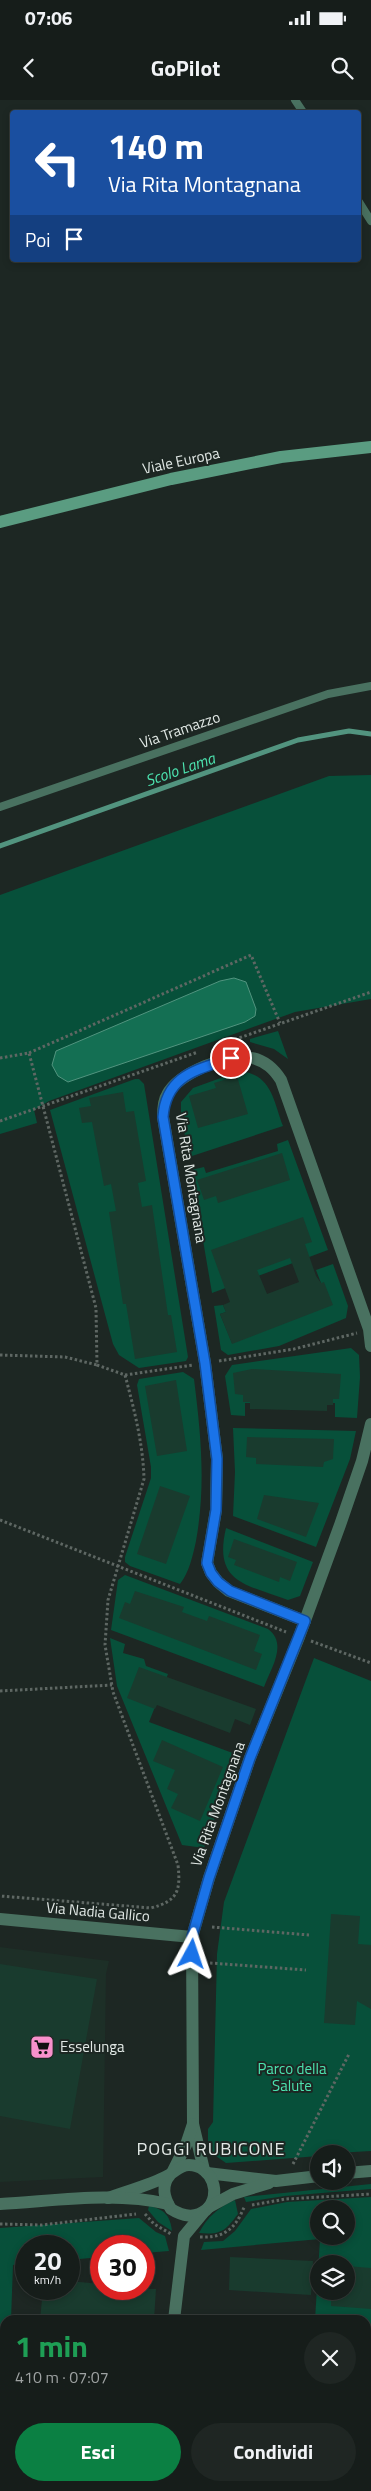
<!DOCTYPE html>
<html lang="it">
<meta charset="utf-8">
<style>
:root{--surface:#161d1a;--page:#1f2623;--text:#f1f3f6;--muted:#9ea2a2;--line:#353b39;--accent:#0b8043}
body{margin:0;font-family:"Titillium Web",sans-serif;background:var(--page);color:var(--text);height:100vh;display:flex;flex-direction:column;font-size:19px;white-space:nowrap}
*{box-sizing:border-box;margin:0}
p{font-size:16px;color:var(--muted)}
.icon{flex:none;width:28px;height:28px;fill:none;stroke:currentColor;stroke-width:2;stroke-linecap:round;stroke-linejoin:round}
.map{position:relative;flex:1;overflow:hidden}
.drawer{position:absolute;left:0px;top:2215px;width:371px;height:176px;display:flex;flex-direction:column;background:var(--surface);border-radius:15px 15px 0 0;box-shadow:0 2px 8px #0003,0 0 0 1px var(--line)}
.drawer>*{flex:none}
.hud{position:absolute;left:10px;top:10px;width:351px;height:152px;border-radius:5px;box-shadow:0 2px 8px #0003,0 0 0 1px var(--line);background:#1a4fa0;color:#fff;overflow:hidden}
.tools{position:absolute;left:310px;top:2045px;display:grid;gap:10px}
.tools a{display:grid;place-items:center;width:45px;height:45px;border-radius:50%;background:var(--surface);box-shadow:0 2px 8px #0003,0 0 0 1px var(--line);font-size:25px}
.speed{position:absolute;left:15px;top:2135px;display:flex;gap:10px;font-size:25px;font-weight:700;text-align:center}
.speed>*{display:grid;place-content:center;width:65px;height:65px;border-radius:50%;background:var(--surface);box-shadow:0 2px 8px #0003,0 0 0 1px var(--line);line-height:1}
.speed small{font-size:12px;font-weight:400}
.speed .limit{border:8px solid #d22;background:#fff;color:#111}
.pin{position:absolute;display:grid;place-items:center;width:42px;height:42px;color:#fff;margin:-21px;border:2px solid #fff;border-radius:50%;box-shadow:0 1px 5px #0007}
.me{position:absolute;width:55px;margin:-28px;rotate:5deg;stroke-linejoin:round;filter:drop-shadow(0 0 4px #0008)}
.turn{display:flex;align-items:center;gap:18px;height:105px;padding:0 15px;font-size:22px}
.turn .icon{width:65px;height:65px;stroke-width:2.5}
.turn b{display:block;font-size:35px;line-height:42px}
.then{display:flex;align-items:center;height:48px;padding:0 15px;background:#0003;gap:10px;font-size:19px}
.round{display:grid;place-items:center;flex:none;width:52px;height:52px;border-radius:26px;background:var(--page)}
.overview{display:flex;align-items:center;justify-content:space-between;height:85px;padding:0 15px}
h1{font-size:30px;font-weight:700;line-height:38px;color:#1e9e55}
.button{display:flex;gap:10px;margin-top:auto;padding:10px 15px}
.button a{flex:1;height:58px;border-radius:30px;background:var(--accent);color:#fff;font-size:20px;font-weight:700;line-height:58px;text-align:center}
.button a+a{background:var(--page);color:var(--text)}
.status{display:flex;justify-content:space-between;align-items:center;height:35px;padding:0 25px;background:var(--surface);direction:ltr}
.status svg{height:14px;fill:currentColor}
header{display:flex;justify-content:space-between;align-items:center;height:65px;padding:0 15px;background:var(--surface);font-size:22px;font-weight:700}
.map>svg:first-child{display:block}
.built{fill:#1d2f27}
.green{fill:#07503a;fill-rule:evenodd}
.water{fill:#146f53;stroke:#52947f}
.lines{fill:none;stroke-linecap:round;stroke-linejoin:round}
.stream{stroke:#52947f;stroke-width:5}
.building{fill:#193b2e;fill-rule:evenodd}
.path{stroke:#5e6763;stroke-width:3;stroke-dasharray:2.5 2.5;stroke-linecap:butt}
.service{stroke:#497160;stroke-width:8}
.minor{stroke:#497160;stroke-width:12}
.secondary{stroke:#5a9c81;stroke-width:12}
.route-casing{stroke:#114b97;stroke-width:12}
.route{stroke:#1a73e8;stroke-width:9}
.labels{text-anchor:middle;stroke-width:4;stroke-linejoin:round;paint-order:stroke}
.street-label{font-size:15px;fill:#e2e9e6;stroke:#1d2723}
.poi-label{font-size:15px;fill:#e2e9e6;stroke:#1d2723;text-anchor:start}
.park-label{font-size:15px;fill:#4ce3af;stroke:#1d2723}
.water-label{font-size:16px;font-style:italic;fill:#4ce3af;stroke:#1d2723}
.quarter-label{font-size:18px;letter-spacing:1px;fill:#e2e9e6;stroke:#1d2723}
</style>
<div class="status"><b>07:06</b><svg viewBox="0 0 49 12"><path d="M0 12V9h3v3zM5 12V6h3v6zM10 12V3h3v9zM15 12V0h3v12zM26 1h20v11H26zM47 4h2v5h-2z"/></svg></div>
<header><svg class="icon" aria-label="back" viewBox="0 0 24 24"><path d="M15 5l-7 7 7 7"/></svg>GoPilot<svg class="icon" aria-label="search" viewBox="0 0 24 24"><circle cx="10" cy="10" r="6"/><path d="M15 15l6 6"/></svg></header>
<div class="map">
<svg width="371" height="2391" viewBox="0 0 371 2391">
<rect width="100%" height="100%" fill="#1d2723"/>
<polygon class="built" points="0,1847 109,1861 106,1874 103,2077 0,2082"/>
<g class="green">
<polygon points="371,675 371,899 295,912 49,1001 34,1010 37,1023 0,1034 0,795 329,676"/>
<polygon points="278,931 288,959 274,949 250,942 250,939"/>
<path d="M 240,971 C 272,975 273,1000 283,1026 L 189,1057 L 181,1015 L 181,1002 L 193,988 Z"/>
<polygon points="135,979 139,979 144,984 188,1257 186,1261 139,1268 119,1255 113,1244 50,1010"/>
<polygon points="288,1040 328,1150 212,1193 191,1070 204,1067 206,1073 278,1051 277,1044"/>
<polygon points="333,1164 348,1206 346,1218 279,1246 228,1255 221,1250 214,1206 223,1205 226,1212 220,1214 232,1243 321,1183 316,1170"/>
<polygon points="351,1248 359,1255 360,1277 357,1318 335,1317 335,1303 245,1303 245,1316 231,1315 225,1276 232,1265"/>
<path d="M 183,1272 L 194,1279 C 201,1335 206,1385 196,1441 C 193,1455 189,1473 180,1484 L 130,1466 L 125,1462 L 125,1457 L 151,1378 L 151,1367 L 137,1285 L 139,1279 Z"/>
<polygon points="233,1328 356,1331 350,1359 316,1447 233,1416 235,1372"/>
<path d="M 226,1428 L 313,1462 L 300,1496 L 288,1500 C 246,1484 213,1483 226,1428 Z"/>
<path d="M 125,1475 L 268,1529 C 288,1544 271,1568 264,1587 L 111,1530 L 118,1480 Z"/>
<polygon points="110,1538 125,1544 123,1553 144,1559 146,1566 168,1574 149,1622 238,1655 204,1748 182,1745 117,1586"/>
<polygon points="314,1558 371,1581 371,2051 319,2054 319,2056 226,2063 213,2054 208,2043 208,2029 213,2022 217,1854 224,1802"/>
<polygon points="371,2084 371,2089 285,2096 246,2102 244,2097"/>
<path d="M 371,2097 L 371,2229 L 366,2228 L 366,2220 L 315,2220 L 320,2139 L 201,2150 L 204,2142 L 223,2141 L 235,2131 L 251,2109 L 287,2102 ZM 319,2109 L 346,2109 L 346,2136 L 319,2136 ZM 319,2164 L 346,2164 L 346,2191 L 319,2191 Z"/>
<path d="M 235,2100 L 238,2114 C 225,2131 221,2135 199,2133 C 207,2117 219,2107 235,2100 Z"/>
<path d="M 149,2106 C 164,2109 170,2115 172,2131 L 158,2122 L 148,2110 Z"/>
<polygon points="139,2118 156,2132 165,2136 169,2151 144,2153 144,2146 101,2146 101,2157 69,2160 69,2146 26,2146 26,2163 13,2165 11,2220 5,2220 5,2240 0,2240 0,2128"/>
<rect x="366" y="2237" width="5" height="72"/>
<rect x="0" y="2251" width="5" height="41"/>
<polygon points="173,2386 300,2386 300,2391 172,2391"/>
</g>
<polygon class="water" points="234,878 246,882 256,909 255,916 245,922 68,982 58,976 52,965 56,951 220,881"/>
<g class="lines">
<polyline class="stream" points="0,746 298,640 349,631 371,634"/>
</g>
<g class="building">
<polygon points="237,976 248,1014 198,1028 189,996 216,988 214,983"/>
<polygon points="123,992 126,1012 134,1011 146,1081 138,1083 142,1107 152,1105 168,1215 171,1215 177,1252 135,1259 126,1204 123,1204 109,1112 116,1111 111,1084 104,1086 92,1022 82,1023 79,1008 91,1006 89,998"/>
<polygon points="282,1053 290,1080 218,1103 216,1096 204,1100 197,1080"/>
<path d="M 303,1117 L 312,1142 L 305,1144 L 316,1176 L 321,1183 L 324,1182 L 333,1205 L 232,1244 L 220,1214 L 226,1212 L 223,1205 L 230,1202 L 211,1150 ZM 290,1158 L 299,1182 L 267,1194 L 257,1170 Z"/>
<polygon points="252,1269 341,1274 339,1299 333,1299 333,1305 327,1305 327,1311 250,1309 250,1302 243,1302 243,1295 235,1294 233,1273"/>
<polygon points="176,1280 187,1351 157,1356 145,1286"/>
<polygon points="247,1337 334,1339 333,1359 324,1362 323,1367 256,1364 256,1358 246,1357"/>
<polygon points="160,1386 190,1396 166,1464 137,1454"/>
<polygon points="264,1395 319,1403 306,1437 257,1419"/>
<polygon points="234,1439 297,1462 290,1481 280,1477 279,1482 234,1465 236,1460 228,1457"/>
<polygon points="135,1491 184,1507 182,1512 207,1521 209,1516 260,1535 254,1551 262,1554 256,1570 119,1518 125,1502 130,1504"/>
<polygon points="139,1567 256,1609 250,1625 235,1619 230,1633 157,1605 155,1609 127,1598"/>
<polygon points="162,1640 223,1667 200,1721 171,1708 178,1694 167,1689 175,1670 153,1661"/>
<polygon points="331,1814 360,1816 358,1844 371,1845 371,1909 357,1901 355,1925 324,1923"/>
<polygon points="0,1864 97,1879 70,2029 0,2016"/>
<polygon points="230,2157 313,2161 311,2195 229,2190"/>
<polygon points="346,2166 371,2168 371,2209 331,2206 331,2191 346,2191"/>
<polygon points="69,2181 101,2184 101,2189 156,2189 154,2220 40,2220 43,2189 69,2189"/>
</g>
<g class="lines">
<g class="path">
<polyline points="216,946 371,892"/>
<polyline points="29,953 251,855 280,923"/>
<path d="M 0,958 L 29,953 L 96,1208 L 97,1265 L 125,1275 C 134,1309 143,1343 144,1379 L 108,1500 L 105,1545 L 113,1592 L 178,1765 C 181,1792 177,1801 151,1808 L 0,1796"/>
<polyline points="0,1021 198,952"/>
<polyline points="0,1255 65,1257 97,1265"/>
<polyline points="219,1261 294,1249 357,1233"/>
<polyline points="125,1275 193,1265"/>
<polyline points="0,1420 286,1532"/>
<polyline points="311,1541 371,1563"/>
<polyline points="0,1591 112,1585"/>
<polyline points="212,1827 309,1835"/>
<polyline points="210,1863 306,1870"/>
<polyline points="293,2064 349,1954"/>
<polyline points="252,2105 286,2099 371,2094"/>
<polyline points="145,2114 154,2124 171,2134"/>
<polyline points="0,2124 42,2125 136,2114"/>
<path d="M 200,2137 C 218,2138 231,2133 240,2116 C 242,2112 243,2109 245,2106"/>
<polyline points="366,2232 371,2232"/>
<polyline points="0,2244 5,2245"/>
<polyline points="0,2296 5,2297"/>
<polyline points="366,2314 371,2314"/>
</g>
<g class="service">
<polyline points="295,0 303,12"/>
<polyline points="359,102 371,121"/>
<polyline points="0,707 328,594 371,586"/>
</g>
<g class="minor">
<path d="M 305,1521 L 229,1491 L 218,1482 L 211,1473 L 207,1463 L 216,1410 L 217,1359 L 205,1263 L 163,1017 C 163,1010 163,1001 167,995 C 178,973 228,953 252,958 C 266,961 274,969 281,980 L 369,1229 L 371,1246"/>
<polyline points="0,1819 192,1837"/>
<polyline points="204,2070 193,2024 192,1837 209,1778 250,1658 299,1537 340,1425 362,1361 371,1324"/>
<polyline points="173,2071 186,2045 193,2024"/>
<polyline points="207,2073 276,2081 319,2076"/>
<polyline points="346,2073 371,2071"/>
<path d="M 108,2098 C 127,2091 151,2085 169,2075 C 176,2071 180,2065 189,2065 C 212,2065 223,2095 206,2110 C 195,2119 182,2116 171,2109 C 164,2098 161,2085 170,2075"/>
<path d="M 0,2104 C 55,2101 114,2091 168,2104"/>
<polyline points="209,2107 233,2094 269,2083"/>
<polyline points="174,2220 184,2136 203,2113"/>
<polyline points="155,2391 155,2386"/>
</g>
<polyline class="secondary" points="0,422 171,379 281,357 371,347"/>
</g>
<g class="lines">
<g class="route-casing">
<path id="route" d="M 192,1854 L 192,1837 L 209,1778 L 250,1658 L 305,1521 L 230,1491 L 218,1482 L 211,1473 L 207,1463 L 216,1410 L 217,1359 L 205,1263 L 163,1017 C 166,975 197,970 231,958"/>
</g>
<use href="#route" class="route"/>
</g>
<defs>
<g id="supermarket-square" transform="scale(1.25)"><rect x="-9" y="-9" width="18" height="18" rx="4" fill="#f890cb" stroke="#1d2723"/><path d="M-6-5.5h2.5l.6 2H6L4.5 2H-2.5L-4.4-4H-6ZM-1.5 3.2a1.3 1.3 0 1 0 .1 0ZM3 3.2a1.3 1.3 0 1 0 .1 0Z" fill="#111"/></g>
</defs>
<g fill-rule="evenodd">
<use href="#supermarket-square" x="42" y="1947"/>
</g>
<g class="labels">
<g class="street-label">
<text transform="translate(181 361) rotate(-12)" y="5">Viale Europa</text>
<text transform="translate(180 630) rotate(-19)" y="5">Via Tramazzo</text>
<text transform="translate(191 1078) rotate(81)" y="5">Via Rita Montagnana</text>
<text transform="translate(218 1704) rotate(-70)" y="5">Via Rita Montagnana</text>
<text transform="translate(98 1812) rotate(5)" y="5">Via Nadia Gallico</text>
</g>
<g class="poi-label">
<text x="60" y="1952">Esselunga</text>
</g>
<g class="park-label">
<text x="292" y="1974">Parco della<tspan x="292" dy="17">Salute</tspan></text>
</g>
<g class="water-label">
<text transform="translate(180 669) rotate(-19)" y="6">Scolo Lama</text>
</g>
<g class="quarter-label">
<text x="211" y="2055">POGGI RUBICONE</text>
</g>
</g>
</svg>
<div class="tools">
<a><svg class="icon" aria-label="sound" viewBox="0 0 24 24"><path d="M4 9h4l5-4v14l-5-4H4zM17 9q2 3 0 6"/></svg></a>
<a><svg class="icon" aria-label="search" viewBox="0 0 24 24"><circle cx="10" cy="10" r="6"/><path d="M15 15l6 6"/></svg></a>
<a><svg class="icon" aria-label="layers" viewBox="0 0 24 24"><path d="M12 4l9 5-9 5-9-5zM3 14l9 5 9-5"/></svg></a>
</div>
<div class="speed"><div>20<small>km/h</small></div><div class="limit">30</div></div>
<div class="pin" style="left:231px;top:958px;background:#d93025"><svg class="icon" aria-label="arrive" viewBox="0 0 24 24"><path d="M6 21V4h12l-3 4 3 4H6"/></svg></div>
<svg class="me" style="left:192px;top:1854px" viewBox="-20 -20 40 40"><path d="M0-17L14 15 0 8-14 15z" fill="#1a73e8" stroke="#fff" stroke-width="4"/></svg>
<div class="hud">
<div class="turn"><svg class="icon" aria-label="left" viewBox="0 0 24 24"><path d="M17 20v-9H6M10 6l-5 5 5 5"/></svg><div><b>140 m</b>Via Rita Montagnana</div></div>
<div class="then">Poi<svg class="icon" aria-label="arrive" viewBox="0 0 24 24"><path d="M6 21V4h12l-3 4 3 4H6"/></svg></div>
</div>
<section class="drawer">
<div class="overview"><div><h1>1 min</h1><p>410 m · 07:07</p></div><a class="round"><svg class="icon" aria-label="close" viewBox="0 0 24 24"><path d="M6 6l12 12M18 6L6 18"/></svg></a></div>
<div class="button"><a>Esci</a><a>Condividi</a></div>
</section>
</div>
